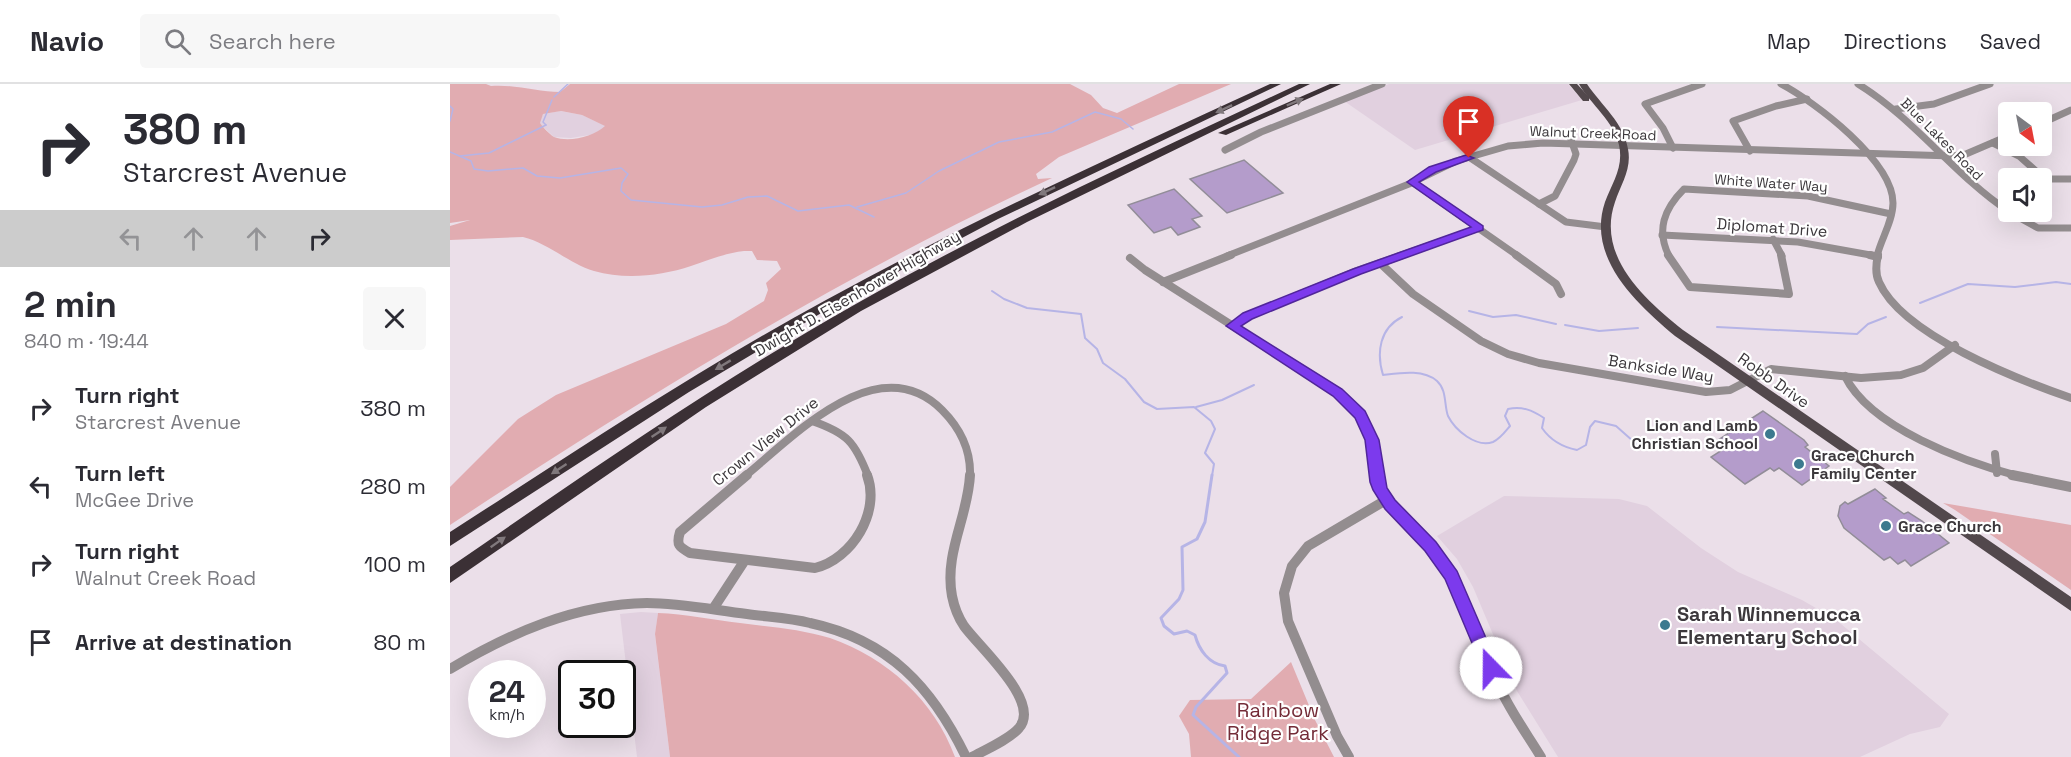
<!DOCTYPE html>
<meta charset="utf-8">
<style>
:root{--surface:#fff;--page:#f7f7f7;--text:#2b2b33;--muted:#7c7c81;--line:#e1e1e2}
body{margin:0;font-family:"Space Grotesk",sans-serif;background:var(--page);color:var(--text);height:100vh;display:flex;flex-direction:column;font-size:22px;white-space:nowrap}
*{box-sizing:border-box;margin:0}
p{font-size:20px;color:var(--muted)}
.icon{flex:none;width:33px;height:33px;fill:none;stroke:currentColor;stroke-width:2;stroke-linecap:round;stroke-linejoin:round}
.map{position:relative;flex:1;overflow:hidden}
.sheet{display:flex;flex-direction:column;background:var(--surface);width:450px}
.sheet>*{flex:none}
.top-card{background:#fff;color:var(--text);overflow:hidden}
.needle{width:39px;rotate:148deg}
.buttons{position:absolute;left:1548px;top:18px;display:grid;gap:12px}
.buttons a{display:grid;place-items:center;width:54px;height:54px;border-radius:6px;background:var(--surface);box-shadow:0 6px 24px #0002;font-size:30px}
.speed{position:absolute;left:18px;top:576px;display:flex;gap:12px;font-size:30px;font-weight:700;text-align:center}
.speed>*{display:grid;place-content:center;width:78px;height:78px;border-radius:50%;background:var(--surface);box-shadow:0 6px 24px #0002;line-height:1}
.speed small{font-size:15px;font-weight:400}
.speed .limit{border:3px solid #111;border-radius:9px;background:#fff;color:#111}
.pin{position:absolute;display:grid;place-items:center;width:51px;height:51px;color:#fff;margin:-62px -26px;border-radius:50% 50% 50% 0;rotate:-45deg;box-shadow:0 0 6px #0007}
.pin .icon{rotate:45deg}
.me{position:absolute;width:66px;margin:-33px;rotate:338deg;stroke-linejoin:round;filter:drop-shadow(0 0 4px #0008)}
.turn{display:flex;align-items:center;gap:21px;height:126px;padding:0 24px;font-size:27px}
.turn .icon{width:78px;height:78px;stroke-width:2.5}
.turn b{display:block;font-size:42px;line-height:51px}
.lanes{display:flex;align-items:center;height:57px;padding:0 24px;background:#0003;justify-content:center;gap:30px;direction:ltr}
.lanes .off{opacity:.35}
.round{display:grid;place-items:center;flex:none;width:63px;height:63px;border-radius:6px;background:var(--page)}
.head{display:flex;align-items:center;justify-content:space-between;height:102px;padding:0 24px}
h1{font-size:36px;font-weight:800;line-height:45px}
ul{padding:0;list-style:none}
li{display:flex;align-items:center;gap:18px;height:78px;padding:0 24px}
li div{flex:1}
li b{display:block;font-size:22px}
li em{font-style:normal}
header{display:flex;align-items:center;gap:36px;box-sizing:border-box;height:84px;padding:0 30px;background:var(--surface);border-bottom:2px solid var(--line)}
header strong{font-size:28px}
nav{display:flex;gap:33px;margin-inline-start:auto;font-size:21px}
.search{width:420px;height:54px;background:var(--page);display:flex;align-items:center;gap:15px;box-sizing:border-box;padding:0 21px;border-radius:6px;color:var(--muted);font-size:22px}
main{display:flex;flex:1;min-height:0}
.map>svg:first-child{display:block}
.built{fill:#e1d0df}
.green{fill:#e1acb1;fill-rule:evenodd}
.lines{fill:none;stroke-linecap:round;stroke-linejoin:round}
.stream-far2{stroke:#b6b4e6;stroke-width:1.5}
.stream-far1{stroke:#b6b4e6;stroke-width:2}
.stream{stroke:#b6b4e6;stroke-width:3}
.building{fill:#b49ccb;stroke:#928d98;stroke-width:1.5}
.minor-far2{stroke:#938d8f;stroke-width:7}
.minor-far1{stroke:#938d8f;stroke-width:8}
.minor{stroke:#938d8f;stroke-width:10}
.major{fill:#52484c;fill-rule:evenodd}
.highway{fill:#3b3035;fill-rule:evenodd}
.oneway{fill:#80787c}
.route{fill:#7c3aed;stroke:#51269a;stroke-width:1.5}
.poi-dot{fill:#3c7a8f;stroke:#fff;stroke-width:2}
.labels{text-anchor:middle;stroke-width:4.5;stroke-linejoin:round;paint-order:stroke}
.far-street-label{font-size:14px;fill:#3c383c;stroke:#fff}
.street-label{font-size:16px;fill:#3c383c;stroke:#fff}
.poi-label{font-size:16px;font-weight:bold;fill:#3c383c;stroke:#fff;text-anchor:start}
.near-poi-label{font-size:20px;font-weight:bold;fill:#3c383c;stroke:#fff;text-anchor:start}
.near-park-label{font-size:20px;fill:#732b37;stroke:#fff}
</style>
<header>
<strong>Navio</strong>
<div class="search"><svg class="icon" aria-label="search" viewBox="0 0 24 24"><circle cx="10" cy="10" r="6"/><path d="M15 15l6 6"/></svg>Search here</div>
<nav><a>Map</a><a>Directions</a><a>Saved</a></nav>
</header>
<main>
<section class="sheet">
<div class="top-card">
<div class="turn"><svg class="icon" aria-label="right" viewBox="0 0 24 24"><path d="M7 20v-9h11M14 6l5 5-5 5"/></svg><div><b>380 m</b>Starcrest Avenue</div></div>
<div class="lanes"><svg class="icon off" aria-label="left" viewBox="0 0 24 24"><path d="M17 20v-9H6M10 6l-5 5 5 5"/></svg><svg class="icon off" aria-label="ahead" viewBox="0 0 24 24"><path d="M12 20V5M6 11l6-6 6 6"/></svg><svg class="icon off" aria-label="ahead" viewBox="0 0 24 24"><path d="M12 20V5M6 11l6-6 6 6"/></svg><svg class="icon" aria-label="right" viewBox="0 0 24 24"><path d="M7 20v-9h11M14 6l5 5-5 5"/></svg></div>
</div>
<div class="head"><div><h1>2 min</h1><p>840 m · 19:44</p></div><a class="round"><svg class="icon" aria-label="close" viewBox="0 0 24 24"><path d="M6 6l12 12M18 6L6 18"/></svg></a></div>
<ul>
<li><svg class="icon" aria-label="right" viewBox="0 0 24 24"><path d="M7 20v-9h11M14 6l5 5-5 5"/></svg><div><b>Turn right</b><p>Starcrest Avenue</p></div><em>380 m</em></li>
<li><svg class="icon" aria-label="left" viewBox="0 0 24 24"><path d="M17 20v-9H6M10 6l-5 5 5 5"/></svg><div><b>Turn left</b><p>McGee Drive</p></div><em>280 m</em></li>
<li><svg class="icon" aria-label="right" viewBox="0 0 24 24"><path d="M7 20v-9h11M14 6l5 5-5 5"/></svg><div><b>Turn right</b><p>Walnut Creek Road</p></div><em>100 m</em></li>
<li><svg class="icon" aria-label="arrive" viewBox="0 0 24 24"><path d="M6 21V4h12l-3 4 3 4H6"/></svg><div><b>Arrive at destination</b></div><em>80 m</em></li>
</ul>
</section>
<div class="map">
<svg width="1621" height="673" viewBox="0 0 1621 673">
<rect width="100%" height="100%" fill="#ebdfe9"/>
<g class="built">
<polygon points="939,0 1118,0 1132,16 965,66 894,17"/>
<polygon points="110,27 132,31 156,42 146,50 121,54 104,53 89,39 93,30"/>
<polygon points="1054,412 1169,415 1197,422 1251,464 1288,488 1352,516 1385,535 1499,630 1490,643 1460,650 1410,673 1108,673 1067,607 1023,503 1007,475 987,452"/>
<polygon points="191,528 208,529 205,551 220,673 187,673 170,530"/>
</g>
<g class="green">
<path d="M 0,0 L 36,0 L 41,2 C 64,0 88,8 110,8 L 120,0 L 620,0 L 641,11 L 653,24 L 667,29 L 729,0 L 781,0 L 609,73 L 586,90 L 588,95 L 602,94 C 392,191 194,313 0,441 L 0,403 L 68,335 L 106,311 L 276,240 L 314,217 L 318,206 L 316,199 L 331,185 L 327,177 L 307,176 L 302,167 L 294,167 C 276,169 259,176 241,182 C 211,192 175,196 144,187 C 118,179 98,159 73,153 L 0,156 L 0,142 L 20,136 L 0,139 ZM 111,27 L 132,31 L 155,42 C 144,52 120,59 104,53 C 99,50 93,43 90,39 L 93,30 Z"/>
<polygon points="1493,419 1621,441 1621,506 1505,426"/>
<path d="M 208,529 C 235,530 263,536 290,539 C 320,543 351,545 380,554 C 437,574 484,616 505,673 L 220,673 L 205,550 Z"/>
<polygon points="841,578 865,636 884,673 741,673 739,650 729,632 740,616 801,615"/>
</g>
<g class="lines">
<g class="stream-far2">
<polyline points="104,13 118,0"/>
<polyline points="0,22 3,25 0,37"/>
<polyline points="96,41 93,38 102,16"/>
<polyline points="0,68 21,77 24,85 38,87 73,84 87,92 110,94 171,84 178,90 172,99 171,107 181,116 252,123 272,121 298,113 317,112 348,127 399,121 424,133"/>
<polyline points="10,72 39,69 96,41"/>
<polyline points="407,123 456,109 489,87 549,58 602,48 645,28 671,35 683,45"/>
</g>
<g class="stream-far1">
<polyline points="542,207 554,215 577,224 631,230 635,254 647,265 653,279 675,295 694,318 707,325 744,323 761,337 765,345 755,369 764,380 762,392"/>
<polyline points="1470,219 1518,200 1565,203 1606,198 1621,200"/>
<polyline points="1019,227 1043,233 1066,231 1106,240"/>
<path d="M 952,233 C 930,244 926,268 933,291 C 950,289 973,285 987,297 C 997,306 994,321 998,332 C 1005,346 1026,364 1043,358 C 1050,355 1055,348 1060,342 L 1055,332 L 1058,325 C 1072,322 1082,326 1094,334 L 1092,344 C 1101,357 1112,363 1127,366 L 1136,361 L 1140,343 L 1145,337 L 1166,342 L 1192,365"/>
<polyline points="1115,241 1149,247 1188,244"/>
<polyline points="1267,243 1407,250 1418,240 1436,233"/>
<polyline points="746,323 772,316 804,301"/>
</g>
<path class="stream" d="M 762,391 L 755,438 L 747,455 L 732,463 L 733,506 L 729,515 L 711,534 L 714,542 L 724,550 L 737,547 L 745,551 C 749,566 759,580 775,582 L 777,589 L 746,623 L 743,631 L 789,673"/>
</g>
<g class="building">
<polygon points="794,76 833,109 777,129 740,95"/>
<polygon points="724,105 752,132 742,135 750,143 728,151 721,143 704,149 678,121"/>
<polygon points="1313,327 1354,356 1358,361 1355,363 1379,382 1352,401 1329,384 1324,387 1320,384 1295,400 1261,373 1277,363 1268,356"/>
<polygon points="1425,405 1436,414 1433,415 1454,430 1458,428 1472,437 1499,459 1461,482 1455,476 1448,480 1440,473 1434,476 1394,444 1388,432 1390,422 1395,418 1398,420"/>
</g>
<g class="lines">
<g class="minor-far2">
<path d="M 1331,0 C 1365,18 1443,77 1443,119 C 1443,137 1431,155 1427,172"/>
<path d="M 1408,0 C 1465,35 1503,90 1558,127"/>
<polyline points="1446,25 1484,20 1540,0"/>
<polyline points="1592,39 1621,26"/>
<polyline points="1543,59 1569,72 1595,95 1621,95"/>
<polyline points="1223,64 1213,44 1195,20 1252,0"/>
<polyline points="775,66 811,48 932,0"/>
<polyline points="1300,67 1283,37 1326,22 1357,15"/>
<polyline points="1019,73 1116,138 1156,143"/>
<polyline points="962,98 1068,172"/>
<polyline points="1089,120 1105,112 1124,76 1126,70 1119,50"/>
<polyline points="1559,128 1588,144 1621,144"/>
<polyline points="1212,151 1348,158 1426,172"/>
<polyline points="1323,155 1332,172"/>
<polyline points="777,172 959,100 1006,77 1058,62 1093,59 1502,72 1516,70 1558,52"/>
<polyline points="948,172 1029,144"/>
<path d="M 1219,172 C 1206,146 1214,125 1234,105 L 1358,112 L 1441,130"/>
</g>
<g class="minor-far1">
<polyline points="1066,171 1106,200 1111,210"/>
<polyline points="1218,171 1240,203 1339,210 1331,171"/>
<polyline points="1420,171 1428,173"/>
<path d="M 1428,171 C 1426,180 1425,190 1429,198 C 1452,251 1569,296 1621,314"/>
<polyline points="680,174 695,186 879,303 907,327 921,350 926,392"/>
<polyline points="930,179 963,210 1031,257 1058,270 1089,279 1256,308 1280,306 1321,285 1411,294 1451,291 1473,284 1505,261"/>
<polyline points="713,198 781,171"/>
<polyline points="783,242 798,232 907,187 953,171"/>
<path d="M 1395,292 C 1420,344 1515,378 1568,392"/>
<path d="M 362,337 C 397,349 405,358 418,392"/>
<polyline points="1545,370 1547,389"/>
<path d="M 295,392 C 344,352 428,262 492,326 C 510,344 521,367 520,392"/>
</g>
<g class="minor">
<path d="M 297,391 L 230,448 C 226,461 229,463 240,469 L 365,484 C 402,475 431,428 417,391"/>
<path d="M 520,391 C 518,433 494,469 502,512 C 504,522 508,533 514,542 C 529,563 592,618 569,644 C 560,655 535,666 522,673"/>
<path d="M 926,391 C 932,429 982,458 1002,492 C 1020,524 1033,568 1049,602 C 1060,627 1077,650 1091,673"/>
<polyline points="1562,391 1621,403"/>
<polyline points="263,525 295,476"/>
<path d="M 0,585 C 60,549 126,520 197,519 C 230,519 264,526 297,530 C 318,533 340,534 360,539 C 439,556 482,603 516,673"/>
<polyline points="899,673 887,652 838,537 834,509 842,482 858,462 936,416"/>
</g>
<g class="major">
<polygon points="1119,0 1127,0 1139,13 1139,17 1133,17"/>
<path d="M 1129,0 L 1137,0 C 1151,21 1174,39 1178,65 C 1182,85 1171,100 1165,118 C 1146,172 1195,216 1233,246 L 1621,513 L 1621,527 L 1225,252 C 1187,220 1136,174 1155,118 C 1162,99 1174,83 1169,61 C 1164,37 1141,21 1129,0 Z"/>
</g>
<g class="highway">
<path d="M 820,0 L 831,0 L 548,135 L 383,222 L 239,308 L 0,462 L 0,448 C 124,368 247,286 376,216 C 520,137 670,69 820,0 Z"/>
<path d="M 849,0 L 860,0 L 577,138 L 411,227 L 256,323 L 0,499 L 0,483 C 132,392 264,300 404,221 C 548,139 699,70 849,0 Z"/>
<polygon points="880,0 891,0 776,51 768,49"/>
</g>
</g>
<defs><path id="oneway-solid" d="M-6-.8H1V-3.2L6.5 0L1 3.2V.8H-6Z" transform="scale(1.5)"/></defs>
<g class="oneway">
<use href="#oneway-solid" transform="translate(845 18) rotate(-23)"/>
<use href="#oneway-solid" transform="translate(774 25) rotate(155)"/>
<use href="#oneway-solid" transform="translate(597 107) rotate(155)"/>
<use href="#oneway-solid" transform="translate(273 281) rotate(149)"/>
<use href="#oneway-solid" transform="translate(209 348) rotate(-34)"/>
<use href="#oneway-solid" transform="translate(109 385) rotate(147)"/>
<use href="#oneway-solid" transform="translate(48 458) rotate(-35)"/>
</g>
<polygon class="route" points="1016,71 1024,74 986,88 969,98 1033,142 1033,146 911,190 802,235 791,242 892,305 915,327 929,356 937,404 945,416 986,458 1007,487 1049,584 1047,590 1041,592 1035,590 995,495 975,467 935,425 923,406 920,398 915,356 905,334 883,312 776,242 793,229 903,185 1021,143 957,98 979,83"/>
<g class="poi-dot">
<circle cx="1320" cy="350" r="6"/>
<circle cx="1349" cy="380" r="6"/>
<circle cx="1436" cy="442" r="6"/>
<circle cx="1215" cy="541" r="6"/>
</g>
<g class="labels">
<g class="far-street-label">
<text transform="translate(1143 49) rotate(2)" y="5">Walnut Creek Road</text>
<text transform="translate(1492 55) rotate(45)" y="5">Blue Lakes Road</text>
<text transform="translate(1321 99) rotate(4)" y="5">White Water Way</text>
</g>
<g class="street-label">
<text transform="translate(1322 143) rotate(4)" y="6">Diplomat Drive</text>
<text transform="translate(407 209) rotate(-30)" y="6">Dwight D. Eisenhower Highway</text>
<text transform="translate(1211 284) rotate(9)" y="6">Bankside Way</text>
<text transform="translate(1324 296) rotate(35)" y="6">Robb Drive</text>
<text transform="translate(315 357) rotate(-39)" y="6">Crown View Drive</text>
</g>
<g class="poi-label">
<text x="1308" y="347" text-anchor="end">Lion and Lamb<tspan x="1308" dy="18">Christian School</tspan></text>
<text x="1361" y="377">Grace Church<tspan x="1361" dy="18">Family Center</tspan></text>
<text x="1448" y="448">Grace Church</text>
</g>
<g class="near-poi-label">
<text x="1227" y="537">Sarah Winnemucca<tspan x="1227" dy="23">Elementary School</tspan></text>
</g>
<g class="near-park-label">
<text x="828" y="633">Rainbow<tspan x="828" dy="23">Ridge Park</tspan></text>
</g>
</g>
</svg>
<div class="buttons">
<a><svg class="needle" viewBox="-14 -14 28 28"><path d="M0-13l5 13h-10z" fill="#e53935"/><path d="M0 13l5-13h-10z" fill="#7c7c81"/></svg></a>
<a><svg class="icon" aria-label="sound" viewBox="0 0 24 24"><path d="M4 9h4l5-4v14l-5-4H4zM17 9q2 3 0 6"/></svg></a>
</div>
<div class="speed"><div>24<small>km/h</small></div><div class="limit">30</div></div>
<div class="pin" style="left:1019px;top:74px;background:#d93025"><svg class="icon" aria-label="arrive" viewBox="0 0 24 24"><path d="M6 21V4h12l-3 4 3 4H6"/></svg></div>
<svg class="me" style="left:1041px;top:584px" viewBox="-20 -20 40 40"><circle r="19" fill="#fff"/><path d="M0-13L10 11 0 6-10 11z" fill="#7c3aed"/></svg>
</div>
</main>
